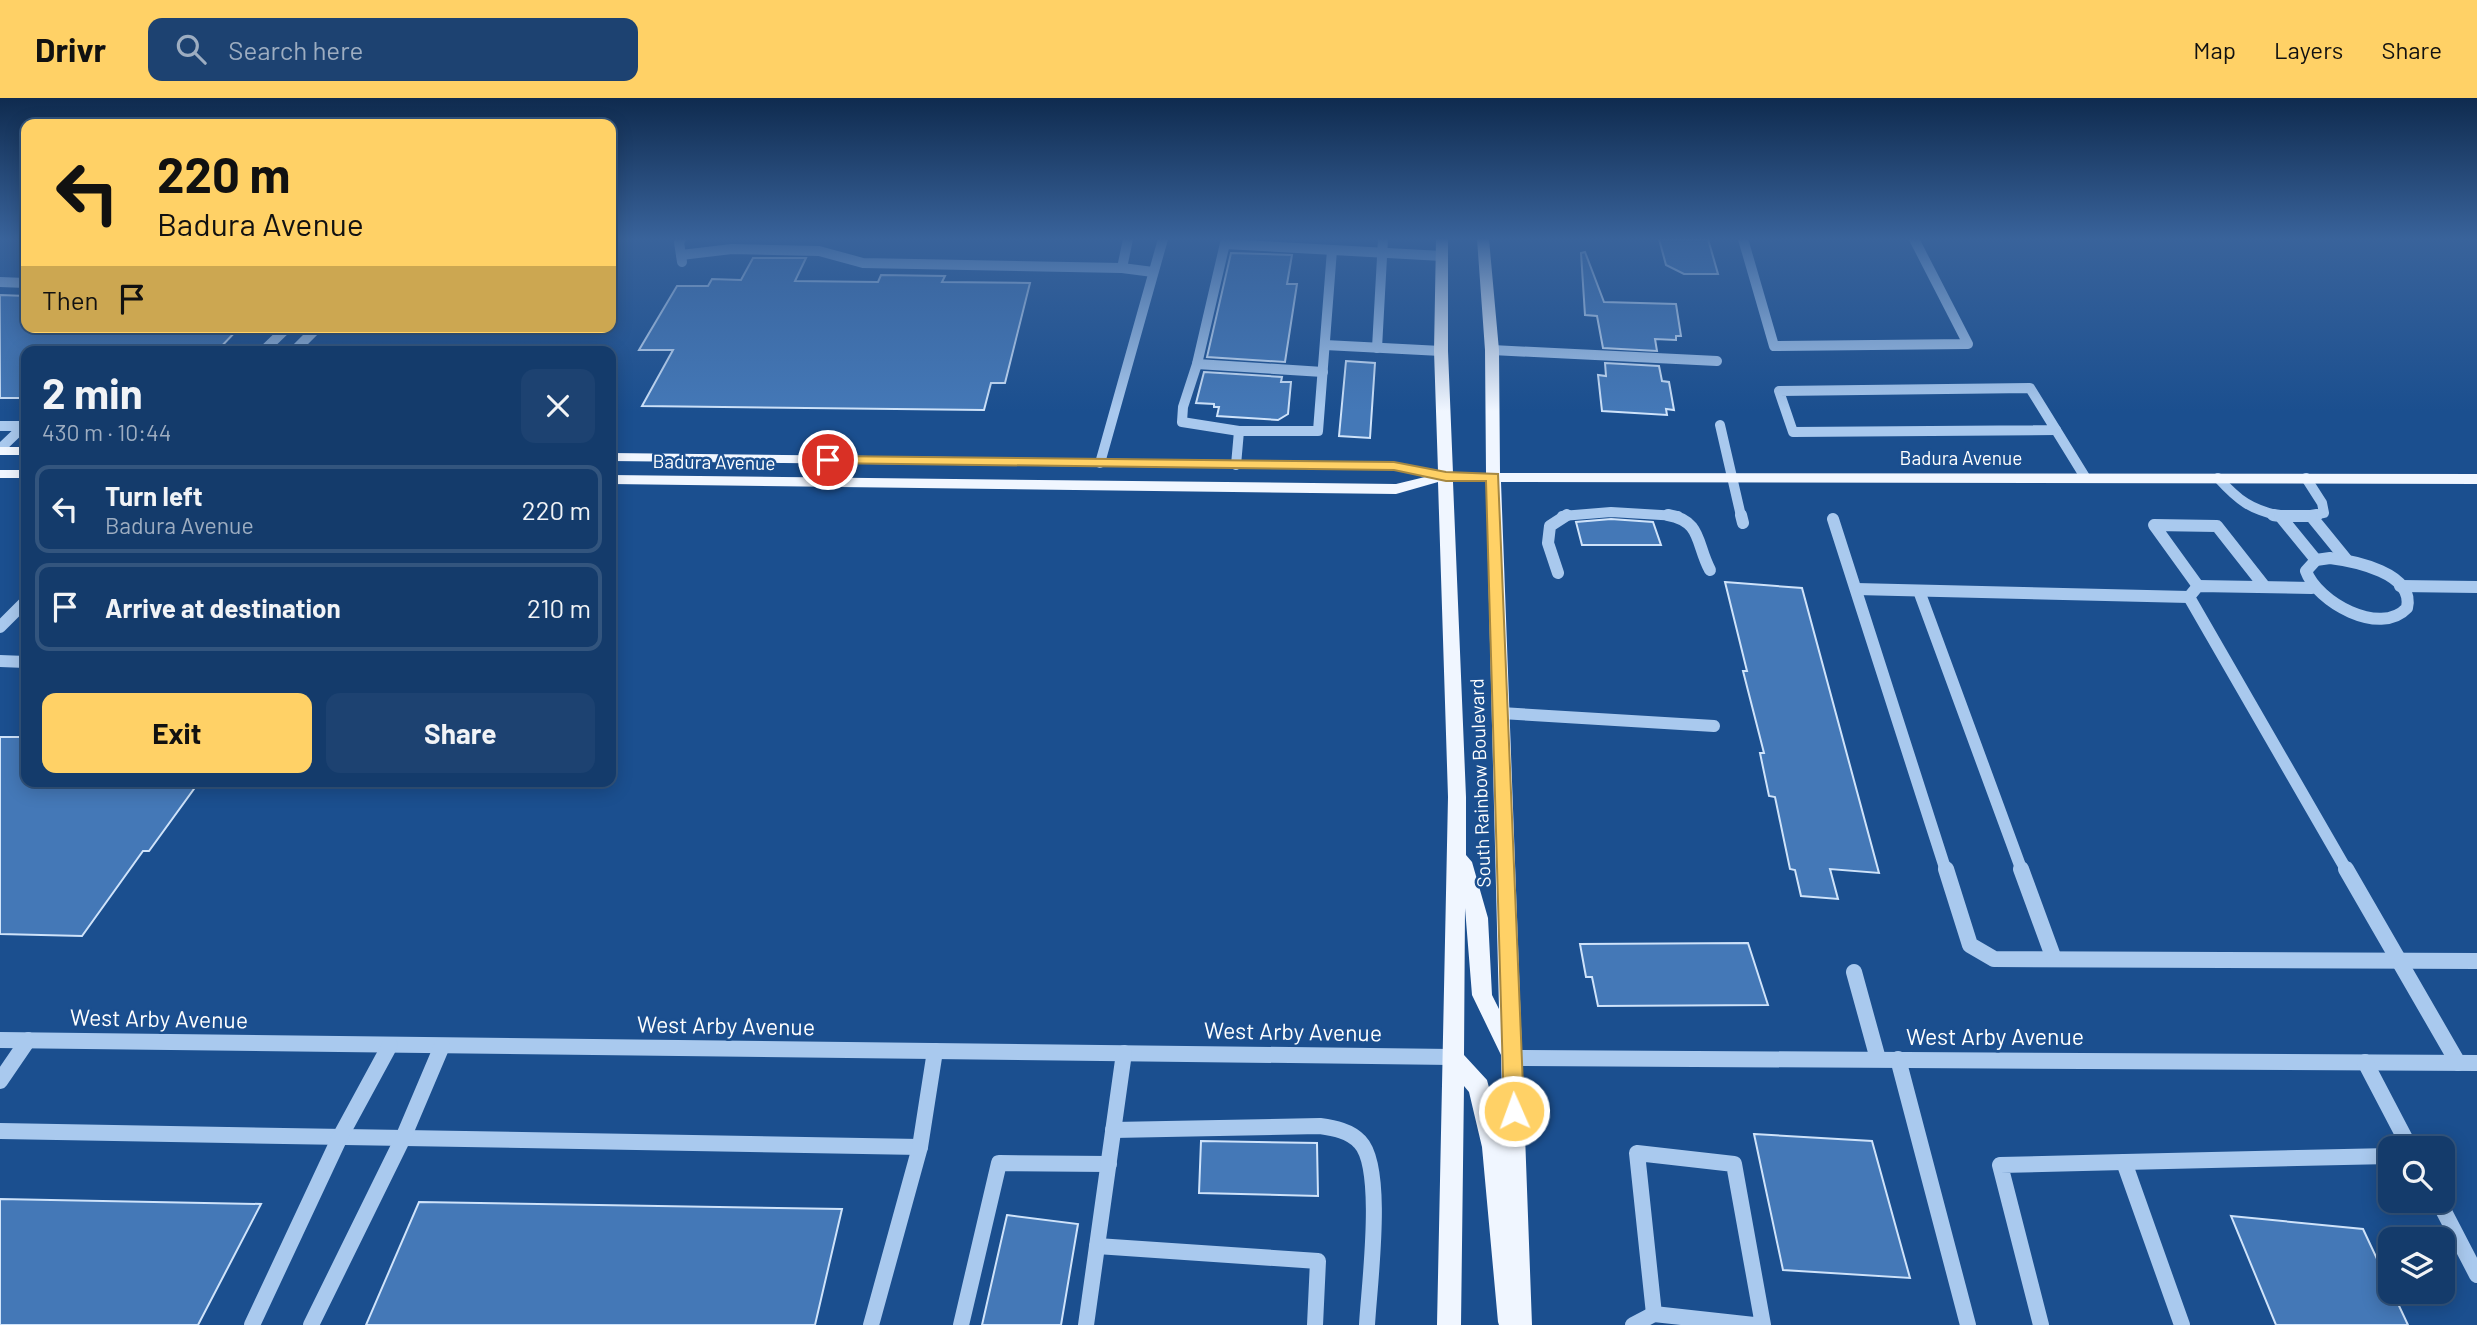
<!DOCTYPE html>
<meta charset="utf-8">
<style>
:root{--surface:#143b6b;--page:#1d4271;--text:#f1f3f6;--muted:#9dadc1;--line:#33557e;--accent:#ffd166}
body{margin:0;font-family:Barlow,sans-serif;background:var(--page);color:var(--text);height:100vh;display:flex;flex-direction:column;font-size:26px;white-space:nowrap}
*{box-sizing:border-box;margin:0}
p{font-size:23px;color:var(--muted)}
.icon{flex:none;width:38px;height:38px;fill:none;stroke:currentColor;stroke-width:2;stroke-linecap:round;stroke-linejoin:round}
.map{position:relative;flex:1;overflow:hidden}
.details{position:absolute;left:21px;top:248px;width:595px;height:441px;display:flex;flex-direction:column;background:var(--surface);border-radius:14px;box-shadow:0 4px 18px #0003,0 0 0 2px var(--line)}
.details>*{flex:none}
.top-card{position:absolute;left:21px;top:21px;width:595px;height:214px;border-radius:14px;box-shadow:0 4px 18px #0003,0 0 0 2px var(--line);background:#ffd166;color:#111;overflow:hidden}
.tools{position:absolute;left:2378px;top:1038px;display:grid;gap:14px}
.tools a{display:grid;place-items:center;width:77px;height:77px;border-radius:14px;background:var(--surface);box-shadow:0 4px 18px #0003,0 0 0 2px var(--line);font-size:35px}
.pin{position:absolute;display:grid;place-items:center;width:60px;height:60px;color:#fff;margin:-30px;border:4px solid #fff;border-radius:50%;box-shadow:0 2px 7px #0007}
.me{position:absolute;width:77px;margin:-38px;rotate:358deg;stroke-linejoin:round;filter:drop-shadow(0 0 5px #0008)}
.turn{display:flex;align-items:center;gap:24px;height:147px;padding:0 21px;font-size:32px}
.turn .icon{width:91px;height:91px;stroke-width:2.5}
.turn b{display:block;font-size:49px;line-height:60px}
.then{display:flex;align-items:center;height:66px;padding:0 21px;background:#0003;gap:14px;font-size:26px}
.round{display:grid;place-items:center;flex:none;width:74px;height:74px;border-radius:14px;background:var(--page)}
.head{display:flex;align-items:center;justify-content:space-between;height:119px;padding:0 21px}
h1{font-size:42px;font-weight:700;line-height:52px}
.cta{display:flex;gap:14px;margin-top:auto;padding:14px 21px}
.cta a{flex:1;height:80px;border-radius:14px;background:var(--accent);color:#111;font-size:28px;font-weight:700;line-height:80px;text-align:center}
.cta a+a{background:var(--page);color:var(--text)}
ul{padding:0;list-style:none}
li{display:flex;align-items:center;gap:21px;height:88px;margin:0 14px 10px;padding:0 7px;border:4px solid var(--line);border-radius:14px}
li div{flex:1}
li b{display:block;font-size:26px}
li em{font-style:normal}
header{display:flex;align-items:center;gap:42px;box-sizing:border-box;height:98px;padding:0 35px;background:var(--accent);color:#111}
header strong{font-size:33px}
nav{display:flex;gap:38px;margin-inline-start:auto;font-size:24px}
.search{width:490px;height:63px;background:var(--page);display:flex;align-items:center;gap:18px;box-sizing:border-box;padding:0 24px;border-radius:14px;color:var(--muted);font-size:26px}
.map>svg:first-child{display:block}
.building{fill:#4478b7;stroke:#cfe3fa;stroke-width:2}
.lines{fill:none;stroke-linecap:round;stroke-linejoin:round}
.minor-far2{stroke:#a9c9ee;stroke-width:10}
.minor-far1{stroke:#a9c9ee;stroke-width:12}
.minor{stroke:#a9c9ee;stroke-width:16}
.major{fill:#f0f6ff;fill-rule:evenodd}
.route{fill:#ffd166;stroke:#a68842;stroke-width:2}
.labels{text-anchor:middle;stroke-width:5;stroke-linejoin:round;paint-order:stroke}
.street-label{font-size:19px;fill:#fff;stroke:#1b4f8f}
.near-street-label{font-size:23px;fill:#fff;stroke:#1b4f8f}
</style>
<header>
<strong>Drivr</strong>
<div class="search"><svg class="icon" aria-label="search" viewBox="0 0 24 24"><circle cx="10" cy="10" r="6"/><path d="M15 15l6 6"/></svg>Search here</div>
<nav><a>Map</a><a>Layers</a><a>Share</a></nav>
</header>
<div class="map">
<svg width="2477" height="1227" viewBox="0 0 2477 1227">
<rect width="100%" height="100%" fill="#1b4f8f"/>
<g class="building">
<polygon points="1659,141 1708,141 1718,176 1684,176 1666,167"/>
<polygon points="1585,154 1604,204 1676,206 1681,238 1676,238 1676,242 1655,241 1657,253 1603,250 1597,218 1585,217 1581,155"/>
<polygon points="1231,155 1292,157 1287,186 1297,186 1285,264 1207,259"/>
<polygon points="753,160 806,160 795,183 878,184 881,177 945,178 942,184 1030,185 1005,285 991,285 984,312 642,308 673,252 639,252 677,188 708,188 712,181 741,182"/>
<polygon points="0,197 26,198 26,229 240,229 216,254 26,254 26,300 0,300"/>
<polygon points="1346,263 1375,265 1370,340 1339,338"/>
<polygon points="1605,265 1659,268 1662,283 1669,284 1674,312 1666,311 1667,317 1602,313 1598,277 1606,278"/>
<polygon points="1204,274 1282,279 1281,284 1291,284 1288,316 1278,322 1217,318 1219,309 1214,309 1214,306 1196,305"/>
<polygon points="1611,421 1653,424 1661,447 1582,447 1576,424"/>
<polygon points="1725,484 1802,490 1879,775 1830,771 1838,801 1801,798 1795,772 1790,771 1775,699 1769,698 1760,655 1764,655 1743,573 1747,573"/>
<polygon points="0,639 26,639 26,684 199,684 149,753 143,753 82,838 0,836"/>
<polygon points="1748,845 1768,907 1598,908 1592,879 1586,879 1580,846"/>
<polygon points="1754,1036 1872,1043 1910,1180 1783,1172"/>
<polygon points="1201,1043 1317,1045 1318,1098 1199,1095"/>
<polygon points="0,1101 261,1106 198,1227 0,1227"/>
<polygon points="419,1104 842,1111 815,1227 366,1227"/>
<polygon points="1007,1117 1078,1126 1061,1227 982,1227"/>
<polygon points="2231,1118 2363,1131 2408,1227 2276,1227"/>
</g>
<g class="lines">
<g class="minor-far2">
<polyline points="681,141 679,144 682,164"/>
<polyline points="1226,141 1197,266 1183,309 1182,324 1239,333 1318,333 1332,152"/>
<polyline points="1743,141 1774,248 1968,246 1914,141"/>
<polyline points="1225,146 1442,158"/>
<polyline points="681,157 732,151 819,153 863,165 1122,170 1153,174"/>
<polyline points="1122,170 1128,141"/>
<polyline points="0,184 26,185"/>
<polyline points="1325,247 1441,253"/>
<polyline points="1377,250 1383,141"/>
<polyline points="1492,252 1717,263"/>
<polyline points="262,254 288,229"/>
<polyline points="293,254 318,229"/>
<polyline points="1197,266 1323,274"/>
<polygon points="2030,290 2056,332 1793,334 1779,293"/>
<polyline points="1720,327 1741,418"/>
<polyline points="0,328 26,328"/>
<polyline points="2056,332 2085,379"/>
<polyline points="0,351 24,328"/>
<polyline points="1100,365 1163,141"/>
<polyline points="1236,367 1239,333"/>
<path d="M 2218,380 C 2239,403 2250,411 2280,418"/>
<polyline points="2306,380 2322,405 2324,415 2311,418"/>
<polyline points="1562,418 1611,414 1678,418"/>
<polyline points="2280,418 2311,418"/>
</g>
<g class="minor-far1">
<path d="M 1668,417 C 1702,423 1696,446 1710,472"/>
<polyline points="1741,417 1743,425"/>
<polyline points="2273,417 2280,418 2316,462"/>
<polyline points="2317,417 2311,418 2346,461"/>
<polyline points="2280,418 2311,418"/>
<polyline points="1833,421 1946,773"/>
<path d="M 2330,460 C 2354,463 2415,475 2407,510 C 2380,539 2317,504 2306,473 L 2316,462 Z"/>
<polyline points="1558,475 1548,445 1550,428 1567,417"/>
<polyline points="2198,488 2154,427 2217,428 2265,489"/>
<polyline points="2400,488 2477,489"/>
<polyline points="2312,490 2198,488 2189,499 2347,773"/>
<polyline points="1856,491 2189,499"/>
<polyline points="1919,493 2022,773"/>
<polyline points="0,529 26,503"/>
<polyline points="0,563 26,564"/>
<polyline points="1501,615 1714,628"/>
</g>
<g class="minor">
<polyline points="1946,771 1970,847 1994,861 2477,863"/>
<polyline points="2021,771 2054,861"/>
<polyline points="2346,771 2458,965"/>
<polyline points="1854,874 1878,961"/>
<polyline points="0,942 1452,959"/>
<polyline points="1513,960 2477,965"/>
<polyline points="1898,961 1968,1227"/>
<polyline points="2365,964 2410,1050"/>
<polyline points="0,983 28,942"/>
<path d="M 1113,1032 L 1320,1028 C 1334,1030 1350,1033 1360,1044 C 1385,1070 1369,1188 1367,1227"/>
<polyline points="0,1033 920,1049"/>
<polyline points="2438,1102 2477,1177"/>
<polyline points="1097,1148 1318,1163 1315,1227"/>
<polyline points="252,1227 340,1039 390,947"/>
<polyline points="311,1227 403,1040 442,948"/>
<polyline points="871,1227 920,1049 935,953"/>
<polyline points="961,1227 999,1065 1109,1066"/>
<polyline points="1086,1227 1124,955"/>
<polyline points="1633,1227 1654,1216"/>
<polyline points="1754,1227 1654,1216 1637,1055 1734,1066 1763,1227"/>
<polyline points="2041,1227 2000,1067 2124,1064"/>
<polyline points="2182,1227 2124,1064 2390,1058"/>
</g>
<g class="major">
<path d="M 1436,141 L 1448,141 L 1448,253 L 1453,375 L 1486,375 L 1485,252 L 1477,141 L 1489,141 L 1499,252 L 1500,375 L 2477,376 L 2477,386 L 1501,384 L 1532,1227 L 1499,1227 L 1498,1224 L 1482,1049 L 1469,994 L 1464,988 L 1461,1227 L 1437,1227 L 1448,699 L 1438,384 L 1396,396 L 611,386 L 611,377 L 1396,386 L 1425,379 L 1394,372 L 611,363 L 611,355 L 1394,364 L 1438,373 L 1434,253 ZM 1453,384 L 1486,384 L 1499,911 L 1492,897 L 1488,820 L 1472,764 L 1466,757 L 1466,699 ZM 1465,810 L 1472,897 L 1501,957 L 1503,1042 L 1487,982 L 1464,957 Z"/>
<rect x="0" y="349" width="26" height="8"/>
<rect x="0" y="372" width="26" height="8"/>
</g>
</g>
<linearGradient id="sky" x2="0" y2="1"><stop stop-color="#0f2b4f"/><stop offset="0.45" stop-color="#39639b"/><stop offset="1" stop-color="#39639b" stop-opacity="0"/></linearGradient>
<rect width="2477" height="313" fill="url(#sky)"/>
<polygon class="route" points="828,358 1394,364 1446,374 1498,376 1524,1013 1521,1020 1514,1023 1507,1020 1504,1013 1486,383 1446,383 1394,372 823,365 823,359"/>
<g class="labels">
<g class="street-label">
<text x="1961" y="367">Badura Avenue</text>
<text transform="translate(714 364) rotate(1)" y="7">Badura Avenue</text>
<text transform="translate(1480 685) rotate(-92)" y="7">South Rainbow Boulevard</text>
</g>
<g class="near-street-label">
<text transform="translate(159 921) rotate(1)" y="8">West Arby Avenue</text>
<text transform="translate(726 928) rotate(1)" y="8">West Arby Avenue</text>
<text transform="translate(1293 934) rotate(1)" y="8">West Arby Avenue</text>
<text x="1995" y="947">West Arby Avenue</text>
</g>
</g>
</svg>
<div class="tools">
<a><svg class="icon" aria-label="search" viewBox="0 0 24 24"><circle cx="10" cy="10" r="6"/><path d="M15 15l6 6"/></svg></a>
<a><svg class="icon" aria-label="layers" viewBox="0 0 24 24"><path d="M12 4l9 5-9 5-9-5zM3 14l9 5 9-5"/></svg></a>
</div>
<div class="pin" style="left:828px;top:362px;background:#d93025"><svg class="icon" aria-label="arrive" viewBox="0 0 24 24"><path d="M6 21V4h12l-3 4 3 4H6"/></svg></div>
<svg class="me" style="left:1514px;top:1013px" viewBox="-20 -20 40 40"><circle r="17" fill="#ffd166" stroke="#fff" stroke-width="3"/><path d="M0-11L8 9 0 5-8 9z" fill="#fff"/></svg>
<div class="top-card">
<div class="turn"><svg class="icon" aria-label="left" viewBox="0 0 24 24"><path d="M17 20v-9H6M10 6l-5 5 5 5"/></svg><div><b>220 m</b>Badura Avenue</div></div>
<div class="then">Then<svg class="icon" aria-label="arrive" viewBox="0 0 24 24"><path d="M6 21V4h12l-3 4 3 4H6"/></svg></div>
</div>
<section class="details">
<div class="head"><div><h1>2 min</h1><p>430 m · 10:44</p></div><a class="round"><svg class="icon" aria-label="close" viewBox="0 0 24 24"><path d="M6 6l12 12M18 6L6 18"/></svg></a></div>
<ul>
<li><svg class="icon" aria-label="left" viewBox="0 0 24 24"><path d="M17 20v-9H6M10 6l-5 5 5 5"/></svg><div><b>Turn left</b><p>Badura Avenue</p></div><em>220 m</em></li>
<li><svg class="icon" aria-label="arrive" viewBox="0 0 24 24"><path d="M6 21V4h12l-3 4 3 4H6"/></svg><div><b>Arrive at destination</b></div><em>210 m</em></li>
</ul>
<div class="cta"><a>Exit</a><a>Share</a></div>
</section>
</div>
